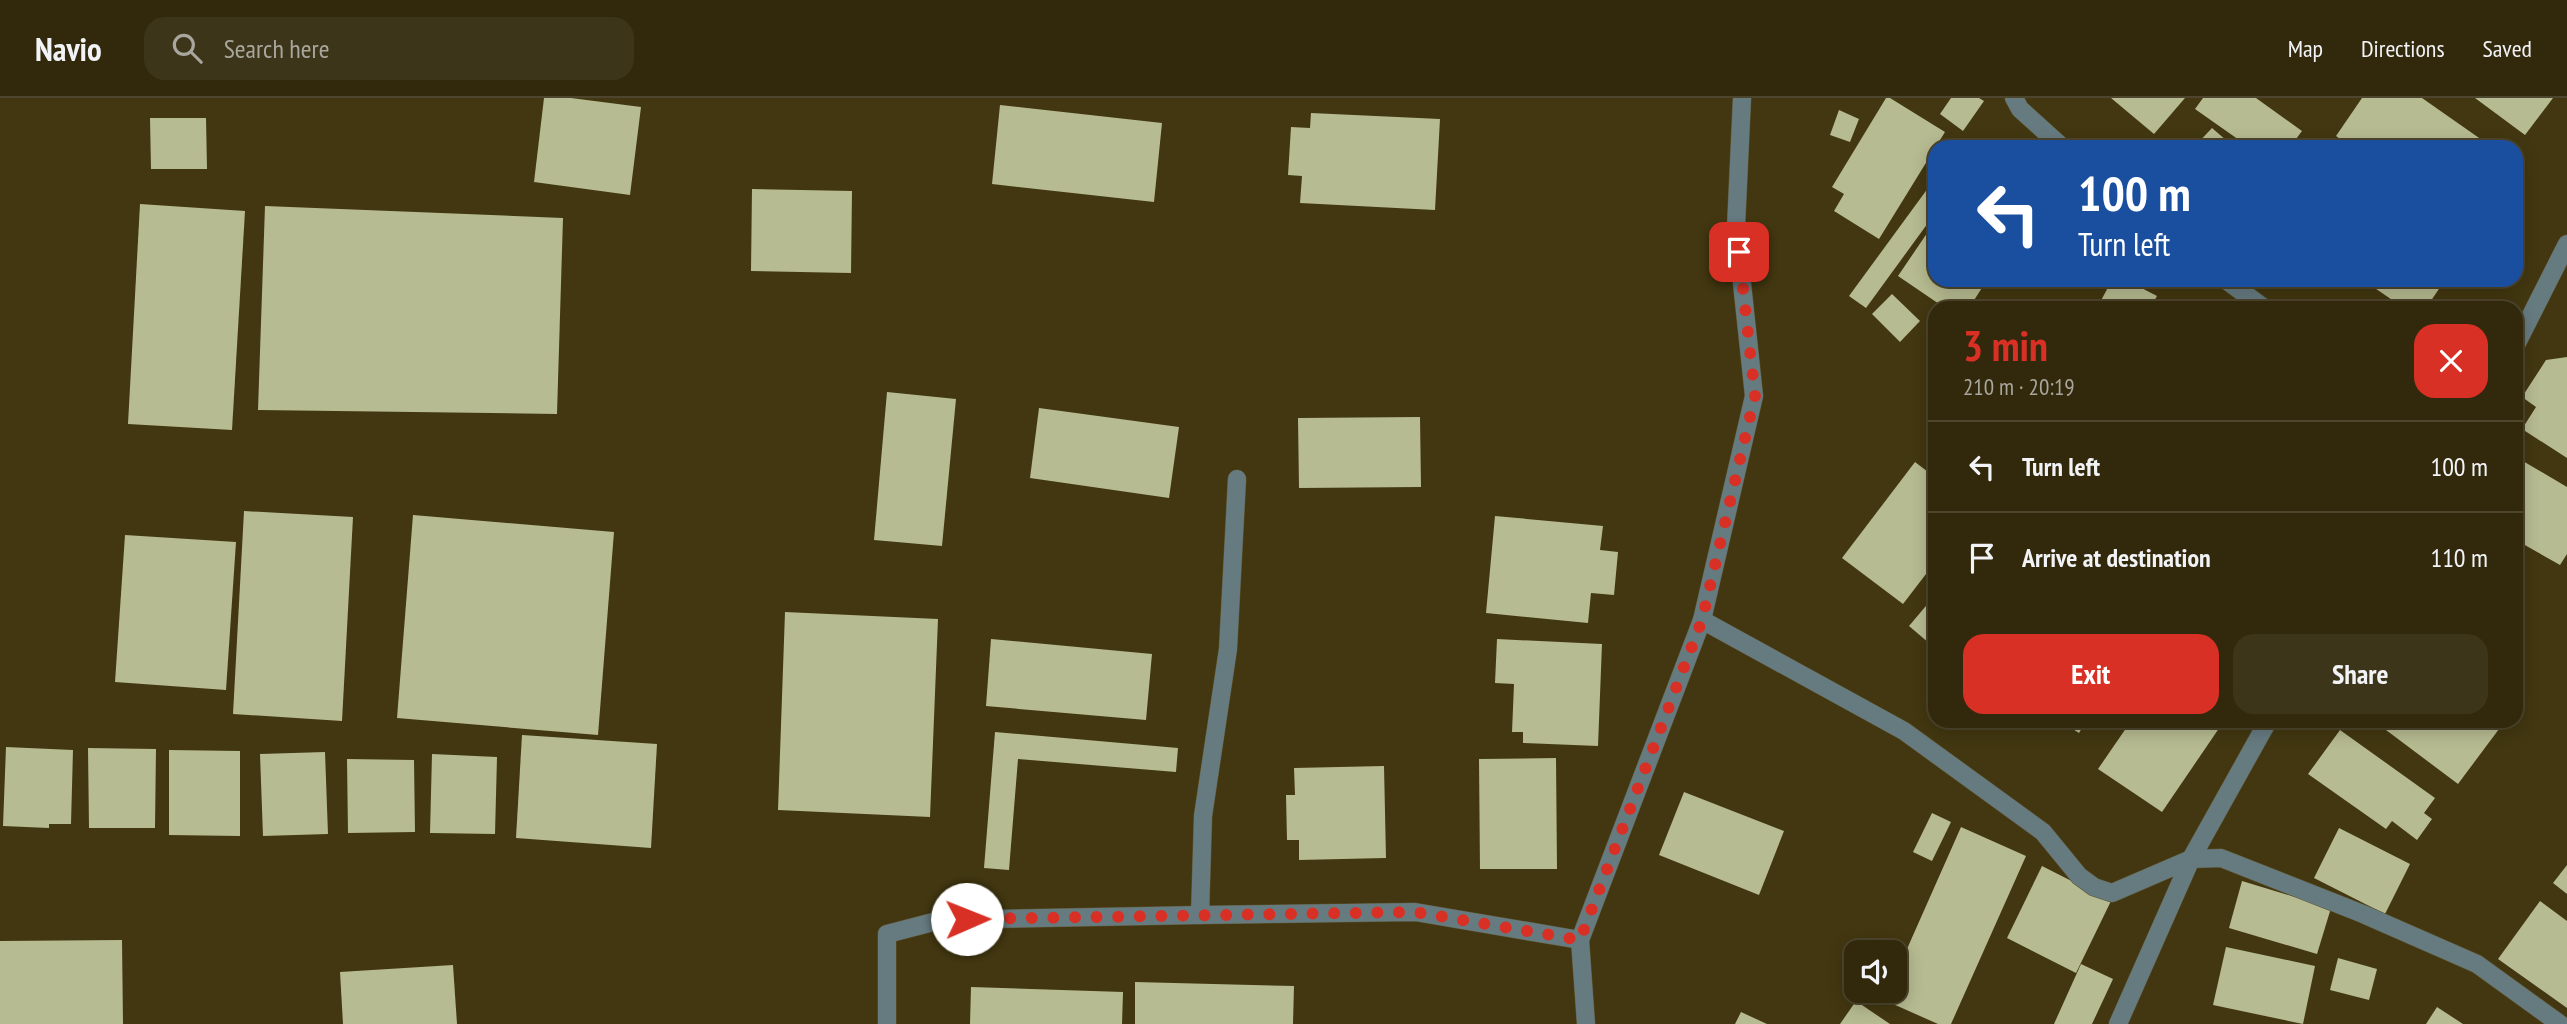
<!DOCTYPE html>
<meta charset="utf-8">
<style>
:root{--surface:#32290c;--page:#3d351a;--text:#f1f3f6;--muted:#a8a69d;--line:#4d452d;--accent:#d93025}
body{margin:0;font-family:"PT Sans Narrow",sans-serif;background:var(--page);color:var(--text);height:100vh;display:flex;flex-direction:column;font-size:26px;white-space:nowrap}
*{box-sizing:border-box;margin:0}
p{font-size:23px;color:var(--muted)}
.icon{flex:none;width:38px;height:38px;fill:none;stroke:currentColor;stroke-width:2;stroke-linecap:round;stroke-linejoin:round}
.map{position:relative;flex:1;overflow:hidden}
.details{position:absolute;left:1928px;top:203px;width:595px;height:427px;display:flex;flex-direction:column;background:var(--surface);border-radius:21px;box-shadow:0 4px 18px #0003,0 0 0 2px var(--line)}
.details>*{flex:none}
.banner{position:absolute;left:1928px;top:42px;width:595px;height:147px;border-radius:21px;box-shadow:0 4px 18px #0003,0 0 0 2px var(--line);background:#1a4fa0;color:#fff;overflow:hidden}
.controls{position:absolute;left:1844px;top:842px;display:grid;gap:14px}
.controls a{display:grid;place-items:center;width:63px;height:63px;border-radius:14px;background:var(--surface);box-shadow:0 4px 18px #0003,0 0 0 2px var(--line);font-size:35px}
.pin{position:absolute;display:grid;place-items:center;width:60px;height:60px;color:#fff;margin:-30px;border-radius:14px;box-shadow:0 4px 10px #0006}
.me{position:absolute;width:77px;margin:-38px;rotate:89deg;stroke-linejoin:round;filter:drop-shadow(0 0 5px #0008)}
.turn{display:flex;align-items:center;gap:24px;height:147px;padding:0 35px;font-size:32px}
.turn .icon{width:91px;height:91px;stroke-width:2.5}
.turn b{display:block;font-size:49px;line-height:60px}
.round{display:grid;place-items:center;flex:none;width:74px;height:74px;border-radius:21px;background:var(--page)}
.head{display:flex;align-items:center;justify-content:space-between;height:119px;padding:0 35px}
h1{font-size:42px;font-weight:600;line-height:52px;color:var(--accent)}
.cta{display:flex;gap:14px;margin-top:auto;padding:14px 35px}
.cta a{flex:1;height:80px;border-radius:21px;background:var(--accent);color:#fff;font-size:28px;font-weight:600;line-height:80px;text-align:center}
.cta a+a{background:var(--page);color:var(--text)}
ul{padding:0;list-style:none}
li{display:flex;align-items:center;gap:21px;height:91px;padding:0 35px;border-top:2px solid var(--line)}
li div{flex:1}
li b{display:block;font-size:26px}
li em{font-style:normal}
header{display:flex;align-items:center;gap:42px;box-sizing:border-box;height:98px;padding:0 35px;background:var(--surface);border-bottom:2px solid var(--line)}
header strong{font-size:33px}
nav{display:flex;gap:38px;margin-inline-start:auto;font-size:24px}
.search{width:490px;height:63px;background:var(--page);display:flex;align-items:center;gap:18px;box-sizing:border-box;padding:0 24px;border-radius:21px;color:var(--muted);font-size:26px}
.map>svg:first-child{display:block}
.building{fill:#b6bb91}
.lines{fill:none;stroke-linecap:round;stroke-linejoin:round}
.minor-casing{stroke:#5e5430;stroke-width:19}
.minor{stroke:#667b80;stroke-width:18}
.route{stroke:#d93025;stroke-width:12;stroke-dasharray:0 21.6}
</style>
<header>
<strong>Navio</strong>
<div class="search"><svg class="icon" aria-label="search" viewBox="0 0 24 24"><circle cx="10" cy="10" r="6"/><path d="M15 15l6 6"/></svg>Search here</div>
<nav><a>Map</a><a>Directions</a><a>Saved</a></nav>
</header>
<div class="map">
<svg width="2567" height="926" viewBox="0 0 2567 926">
<rect width="100%" height="100%" fill="#423710"/>
<g class="building">
<polygon points="544,0 571,0 641,9 630,97 534,84"/>
<polygon points="1886,0 1890,0 1945,34 1879,141 1834,113 1844,96 1832,89"/>
<polygon points="1951,0 1979,0 1984,3 1963,33 1940,16"/>
<polygon points="2111,0 2185,0 2154,36"/>
<polygon points="2203,0 2256,0 2302,33 2290,49 2283,49 2276,45 2273,49 2249,49 2195,11"/>
<polygon points="2362,0 2422,0 2492,49 2351,49 2336,38"/>
<polygon points="2475,0 2553,0 2525,37"/>
<polygon points="1000,7 1162,25 1154,104 992,86"/>
<polygon points="1839,12 1859,21 1850,44 1830,37"/>
<polygon points="1311,15 1440,21 1435,112 1300,105 1302,78 1288,77 1291,29 1310,30"/>
<polygon points="150,20 206,20 207,71 151,71"/>
<polygon points="2212,30 2234,49 2194,49"/>
<polygon points="1931,86 1936,89 1936,114 1866,210 1849,198"/>
<polygon points="752,91 852,93 851,175 751,173"/>
<polygon points="140,106 245,113 232,332 128,326"/>
<polygon points="265,108 563,120 557,316 258,312"/>
<polygon points="1936,122 1936,182 1987,182 1969,210 1945,210 1898,178"/>
<polygon points="2112,182 2126,182 2157,198 2150,210 2097,210"/>
<polygon points="2363,182 2445,182 2426,210 2404,210"/>
<polygon points="1892,196 1920,223 1900,244 1872,216"/>
<polygon points="2567,259 2567,360 2522,331 2536,309 2522,299 2546,262"/>
<polygon points="887,294 956,301 942,448 874,442"/>
<polygon points="1039,310 1179,329 1169,400 1030,380"/>
<polygon points="1420,319 1421,389 1299,390 1298,320"/>
<polygon points="2516,359 2567,389 2567,456 2560,467 2516,442"/>
<polygon points="1915,364 1936,380 1936,463 1903,506 1842,460"/>
<polygon points="244,413 353,419 342,623 233,616"/>
<polygon points="413,417 614,434 598,637 397,620"/>
<polygon points="1495,418 1603,428 1600,452 1618,454 1614,497 1591,495 1588,525 1486,515"/>
<polygon points="125,437 236,444 226,592 115,584"/>
<polygon points="1936,496 1936,551 1909,528"/>
<polygon points="785,514 938,521 930,719 778,712"/>
<polygon points="991,541 1152,556 1146,622 986,608"/>
<polygon points="1497,541 1602,546 1598,648 1523,645 1523,634 1512,634 1514,586 1495,585"/>
<polygon points="2060,623 2086,623 2079,635"/>
<polygon points="2131,623 2224,623 2162,714 2098,671"/>
<polygon points="2374,623 2497,623 2502,627 2458,686"/>
<polygon points="2340,632 2435,700 2424,715 2432,721 2417,742 2392,723 2386,731 2308,676"/>
<polygon points="995,634 1178,650 1176,674 1018,661 1009,772 984,770"/>
<polygon points="522,637 657,646 651,750 516,740"/>
<polygon points="6,649 73,652 71,726 49,726 49,730 3,728"/>
<polygon points="88,650 156,651 155,730 89,730"/>
<polygon points="169,652 240,653 240,738 169,737"/>
<polygon points="325,654 328,736 263,738 260,656"/>
<polygon points="432,656 497,659 495,736 430,735"/>
<polygon points="1556,660 1557,771 1480,771 1479,661"/>
<polygon points="347,661 414,662 415,734 348,735"/>
<polygon points="1384,668 1386,760 1299,762 1299,742 1287,742 1286,697 1295,697 1294,670"/>
<polygon points="1684,694 1784,733 1759,797 1659,757"/>
<polygon points="1932,715 1951,724 1932,763 1913,754"/>
<polygon points="1961,729 2026,758 1951,926 1938,926 1884,902 1889,892 1895,892 1895,878"/>
<polygon points="2339,730 2410,766 2385,816 2314,780"/>
<polygon points="2567,767 2567,796 2553,785"/>
<polygon points="2042,768 2111,803 2076,875 2007,840"/>
<polygon points="2242,783 2331,810 2317,856 2229,830"/>
<polygon points="2540,803 2567,823 2567,910 2498,861"/>
<polygon points="122,842 123,926 0,926 0,843"/>
<polygon points="2226,849 2315,868 2303,926 2213,907"/>
<polygon points="2338,860 2377,871 2369,902 2330,892"/>
<polygon points="2081,866 2113,881 2092,926 2054,926"/>
<polygon points="453,867 457,926 343,926 340,874"/>
<polygon points="1135,884 1294,888 1293,926 1135,926"/>
<polygon points="971,889 1123,894 1122,926 970,926"/>
<polygon points="1856,903 1890,926 1840,926"/>
<polygon points="2437,909 2463,926 2426,926"/>
<polygon points="1741,914 1767,926 1735,926"/>
</g>
<g class="lines">
<g class="minor-casing">
<g id="minor">
<polyline points="2014,0 2020,11 2062,49"/>
<polyline points="2226,182 2264,210"/>
<polyline points="2516,247 2567,146"/>
<polyline points="1237,381 1228,551 1203,718 1200,817 1415,814 1580,842 1702,522 1754,298 1736,129 1742,0"/>
<polyline points="1702,522 1904,633 2043,734 2079,778 2094,789 2112,795 2191,761 2221,760 2363,816 2477,866 2560,926"/>
<polyline points="1580,842 1586,926"/>
<polyline points="887,926 887,836 941,822 1200,817"/>
<polyline points="2118,926 2191,761 2268,623"/>
</g>
</g>
<use href="#minor" class="minor"/>
</g>
<g class="lines">
<polyline class="route" points="967,821 1415,814 1580,842 1702,522 1755,298 1739,154"/>
</g>
</svg>
<div class="controls">
<a><svg class="icon" aria-label="sound" viewBox="0 0 24 24"><path d="M4 9h4l5-4v14l-5-4H4zM17 9q2 3 0 6"/></svg></a>
</div>
<div class="pin" style="left:1739px;top:154px;background:#d93025"><svg class="icon" aria-label="arrive" viewBox="0 0 24 24"><path d="M6 21V4h12l-3 4 3 4H6"/></svg></div>
<svg class="me" style="left:967px;top:821px" viewBox="-20 -20 40 40"><circle r="19" fill="#fff"/><path d="M0-13L10 11 0 6-10 11z" fill="#d93025"/></svg>
<div class="banner">
<div class="turn"><svg class="icon" aria-label="left" viewBox="0 0 24 24"><path d="M17 20v-9H6M10 6l-5 5 5 5"/></svg><div><b>100 m</b>Turn left</div></div>
</div>
<section class="details">
<div class="head"><div><h1>3 min</h1><p>210 m · 20:19</p></div><a class="round" style="background:#d93025;color:#fff"><svg class="icon" aria-label="close" viewBox="0 0 24 24"><path d="M6 6l12 12M18 6L6 18"/></svg></a></div>
<ul>
<li><svg class="icon" aria-label="left" viewBox="0 0 24 24"><path d="M17 20v-9H6M10 6l-5 5 5 5"/></svg><div><b>Turn left</b></div><em>100 m</em></li>
<li><svg class="icon" aria-label="arrive" viewBox="0 0 24 24"><path d="M6 21V4h12l-3 4 3 4H6"/></svg><div><b>Arrive at destination</b></div><em>110 m</em></li>
</ul>
<div class="cta"><a>Exit</a><a>Share</a></div>
</section>
</div>
